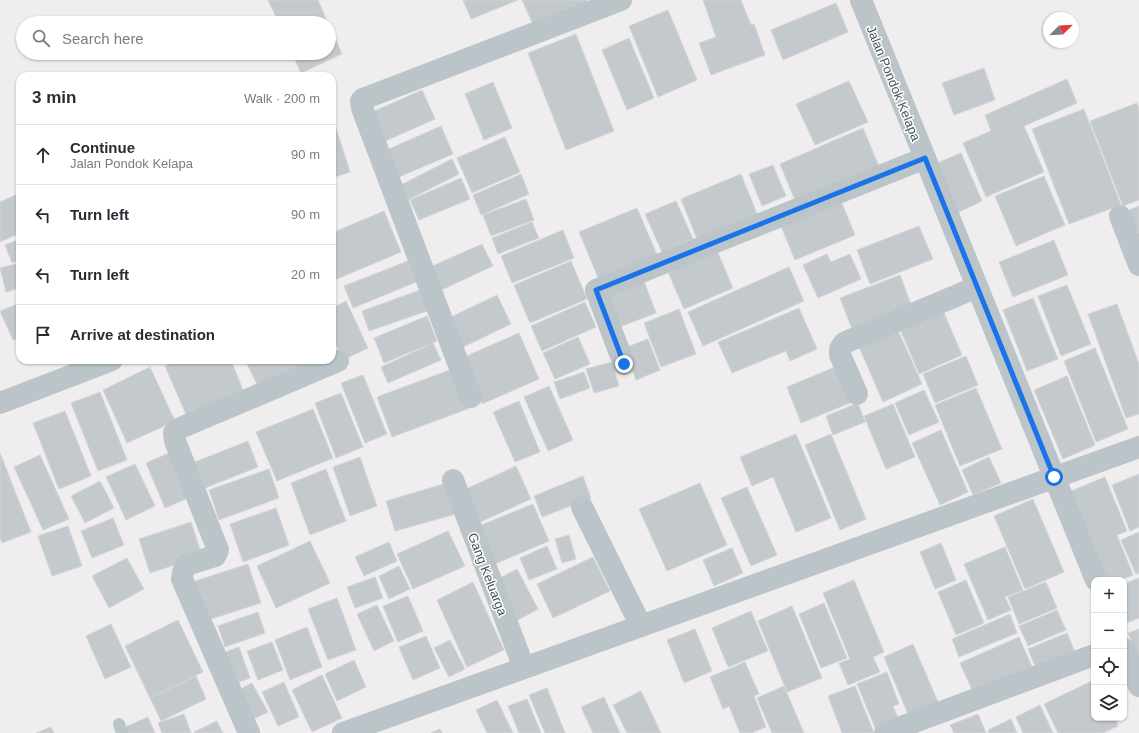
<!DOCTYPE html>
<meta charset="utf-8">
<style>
:root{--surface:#fff;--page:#f7f7f7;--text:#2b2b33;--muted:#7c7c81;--line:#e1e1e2}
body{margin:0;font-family:Arial,sans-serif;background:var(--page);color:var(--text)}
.controls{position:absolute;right:12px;bottom:12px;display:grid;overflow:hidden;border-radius:8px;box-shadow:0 1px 3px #0004}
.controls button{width:36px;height:36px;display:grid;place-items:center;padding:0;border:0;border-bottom:1px solid var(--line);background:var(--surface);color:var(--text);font:20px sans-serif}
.compass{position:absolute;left:1043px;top:12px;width:36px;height:36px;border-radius:50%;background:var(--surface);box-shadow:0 1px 3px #0004;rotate:66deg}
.stop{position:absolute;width:12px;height:12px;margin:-9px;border:3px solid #1a73e8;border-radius:50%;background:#fff}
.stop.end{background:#1a73e8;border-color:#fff;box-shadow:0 1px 4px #0008}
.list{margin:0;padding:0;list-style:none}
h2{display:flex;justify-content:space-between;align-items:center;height:52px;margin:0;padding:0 16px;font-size:17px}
h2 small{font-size:13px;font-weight:400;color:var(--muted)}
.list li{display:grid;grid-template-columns:26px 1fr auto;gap:12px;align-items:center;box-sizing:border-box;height:60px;padding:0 16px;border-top:1px solid var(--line)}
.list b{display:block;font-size:15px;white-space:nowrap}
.list p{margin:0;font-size:13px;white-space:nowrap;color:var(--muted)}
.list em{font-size:13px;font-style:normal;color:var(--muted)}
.icon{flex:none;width:22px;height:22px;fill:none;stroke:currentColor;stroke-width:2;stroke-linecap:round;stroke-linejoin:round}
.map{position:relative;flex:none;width:1139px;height:733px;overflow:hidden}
.search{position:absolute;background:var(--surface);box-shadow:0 1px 3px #0004;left:16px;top:16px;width:320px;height:44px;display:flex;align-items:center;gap:10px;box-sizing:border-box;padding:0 14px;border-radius:22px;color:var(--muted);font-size:15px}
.panel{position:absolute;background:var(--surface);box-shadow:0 1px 3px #0004;left:16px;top:72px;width:320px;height:292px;border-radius:12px}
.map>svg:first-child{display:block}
.building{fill:#c4c9cd;stroke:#d2d5d8}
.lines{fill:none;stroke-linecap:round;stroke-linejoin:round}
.service{stroke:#bac4c9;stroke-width:12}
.minor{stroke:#bac4c9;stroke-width:22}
.route{stroke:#1a73e8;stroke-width:5}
.labels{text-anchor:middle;stroke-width:3;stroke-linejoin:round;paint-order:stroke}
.street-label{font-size:13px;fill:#475459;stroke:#fff}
</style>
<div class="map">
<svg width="1139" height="733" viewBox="0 0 1139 733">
<rect width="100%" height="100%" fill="#f0edee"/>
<!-- building -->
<g class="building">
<path d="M268,0H318L328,23H279Z"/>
<path d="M463,0H518L471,19Z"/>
<path d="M522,0H587L589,5L535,29Z"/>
<path d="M703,0H741L751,25L754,24L765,55L711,75L699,43L716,37Z"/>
<path d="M836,3L848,32L783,60L771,30Z"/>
<path d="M668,10L697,80L658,97L629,26Z"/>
<path d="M329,24L342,54L301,73L292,53H329Z"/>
<path d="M576,34L614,131L566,150L528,53Z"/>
<path d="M629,38L654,98L627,110L602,50Z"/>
<path d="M984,68L995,100L954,115L942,83Z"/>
<path d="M1067,79L1077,103L1024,126L1044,172L986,197L963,143L991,131L985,115Z"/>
<path d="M849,81L868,122L815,145L796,104Z"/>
<path d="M493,82L512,128L484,140L465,94Z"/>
<path d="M422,90L435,119L383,142L370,113Z"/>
<path d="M1137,103L1139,109V200L1123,206L1090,121Z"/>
<path d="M1084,109L1121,205L1069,224L1032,129Z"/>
<path d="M441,126L453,154L394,179L382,152Z"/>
<path d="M336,128L350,172L332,178V129Z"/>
<path d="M863,128L880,169L797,205L780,164Z"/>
<path d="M505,137L520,172L472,193L457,158Z"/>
<path d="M961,153L982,201L955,214L933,165Z"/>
<path d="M452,159L459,174L402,203L395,188Z"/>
<path d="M773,165L786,196L762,206L749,174Z"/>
<path d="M521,174L529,194L481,215L473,195Z"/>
<path d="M741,174L757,214L697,239L681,199Z"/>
<path d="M1044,176L1065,225L1016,246L995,196Z"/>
<path d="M461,178L470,199L419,220L410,200Z"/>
<path d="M20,193V233L0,242V202Z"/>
<path d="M526,199L534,220L491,236L483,215Z"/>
<path d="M676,201L693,239L662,252L645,214Z"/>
<path d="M841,201L855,235L795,260L781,226Z"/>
<path d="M1139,206V253L1124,212Z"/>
<path d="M637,208L657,255L599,280L579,232Z"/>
<path d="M384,211L401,252L332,281V233Z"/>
<path d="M532,222L539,238L498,254L492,238Z"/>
<path d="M919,226L933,259L870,284L857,250Z"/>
<path d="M563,230L574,258L512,283L501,256Z"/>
<path d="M20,239V259L12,263L5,245Z"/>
<path d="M1054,240L1068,275L1013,297L999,262Z"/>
<path d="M482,244L493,266L439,291L428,268Z"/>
<path d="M714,244L733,288L684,309L665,265Z"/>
<path d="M827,254L831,262L850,254L861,279L818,298L803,265Z"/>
<path d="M408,261L416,282L353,308L344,286Z"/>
<path d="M571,261L587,299L530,323L514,285Z"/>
<path d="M20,263V288L6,292L0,268Z"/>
<path d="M789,267L804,301L703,346L688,312Z"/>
<path d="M900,275L912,307L852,329L840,298Z"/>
<path d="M642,276L656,313L614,329L600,293Z"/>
<path d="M1067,285L1091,344L1061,356L1038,296Z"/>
<path d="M423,289L430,310L369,331L362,311Z"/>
<path d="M497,295L511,324L461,348L447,319Z"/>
<path d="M1033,298L1058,359L1027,371L1003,310Z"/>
<path d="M346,301L368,348L343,360L332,337V308Z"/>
<path d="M585,302L596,327L542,351L531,326Z"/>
<path d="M20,303V338L13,340L0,311Z"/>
<path d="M1117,304L1139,364V414L1126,418L1088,314Z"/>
<path d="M941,306L962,355L919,374L898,324Z"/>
<path d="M799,308L817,349L790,361L786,351L732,373L718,342Z"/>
<path d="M679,309L696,354L661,367L644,323Z"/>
<path d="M427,316L437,341L384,363L374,338Z"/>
<path d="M896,326L922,384L883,402L857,342Z"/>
<path d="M519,333L539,379L482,404L462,358Z"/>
<path d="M578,337L590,364L555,379L543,353Z"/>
<path d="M648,339L660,370L636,380L624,348Z"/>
<path d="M433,343L441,360L388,383L381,367Z"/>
<path d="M1095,348L1128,429L1096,442L1064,361Z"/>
<path d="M966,356L978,385L935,403L923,374Z"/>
<path d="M181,360H231L245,395L188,419L165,366Z"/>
<path d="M245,360H324L261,392Z"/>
<path d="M612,362L619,386L594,393L586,369Z"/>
<path d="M150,367L175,421L127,443L103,390Z"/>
<path d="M835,367L850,403L801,423L787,387Z"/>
<path d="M455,368L470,408L392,437L377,397Z"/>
<path d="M584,372L590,388L560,399L554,382Z"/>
<path d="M363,375L387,434L365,443L341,383Z"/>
<path d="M1067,376L1095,445L1063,459L1034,390Z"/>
<path d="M549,386L573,440L548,451L524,397Z"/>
<path d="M976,388L1002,449L960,466L935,405Z"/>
<path d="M924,390L939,422L909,435L895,403Z"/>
<path d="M100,392L127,460L98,471L71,403Z"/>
<path d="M341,393L363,447L336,458L315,403Z"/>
<path d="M519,401L540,452L515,462L493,412Z"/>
<path d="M858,403L865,422L833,435L826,416Z"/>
<path d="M893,404L915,457L886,469L864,416Z"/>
<path d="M313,409L333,458L277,481L256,432Z"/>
<path d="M65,411L91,476L59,489L33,423Z"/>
<path d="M941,430L968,492L940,505L912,443Z"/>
<path d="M796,434L831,518L796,532L773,477L752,486L740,457Z"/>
<path d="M831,434L866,519L840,530L805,445Z"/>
<path d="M248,441L258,467L205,488L195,462Z"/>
<path d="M0,453L31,532L2,543L0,538Z"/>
<path d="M169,453L188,498L165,508L146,463Z"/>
<path d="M40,455L69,519L43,530L14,467Z"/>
<path d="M360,457L377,506L350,516L333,467Z"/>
<path d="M989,457L1001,483L973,495L962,470Z"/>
<path d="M135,464L155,506L126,520L106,477Z"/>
<path d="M516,466L531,499L478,523L464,490Z"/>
<path d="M269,469L279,498L219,520L209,490Z"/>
<path d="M326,469L346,521L310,535L291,483Z"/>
<path d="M1139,474V527L1130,531L1112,485Z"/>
<path d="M583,476L591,498L542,517L534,496Z"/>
<path d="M1105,477L1127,531L1117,535L1133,575L1121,580H1105L1069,492Z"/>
<path d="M100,481L114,508L85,523L71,496Z"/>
<path d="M447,483L456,514L395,531L386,501Z"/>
<path d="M700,483L727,545L667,571L639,509Z"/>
<path d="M747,487L777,555L751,566L721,498Z"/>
<path d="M1033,499L1064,572L1025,589L994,516Z"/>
<path d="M533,504L549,541L495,564L479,526Z"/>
<path d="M276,508L289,545L243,562L230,524Z"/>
<path d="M113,518L124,545L92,558L81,531Z"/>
<path d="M191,522L202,556L150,573L139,539Z"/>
<path d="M68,526L82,566L52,576L38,536Z"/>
<path d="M448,531L465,566L413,589L397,554Z"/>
<path d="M1139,532V573L1136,574L1121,540Z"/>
<path d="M569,535L576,559L562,563L555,539Z"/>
<path d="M310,541L330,583L276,608L257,566Z"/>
<path d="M389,542L397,561L364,576L355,557Z"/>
<path d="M941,543L956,580L935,589L920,552Z"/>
<path d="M547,546L557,569L529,580L520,558Z"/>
<path d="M1005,547L1023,590L1005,597L1011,610L988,620L964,564Z"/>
<path d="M732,548L743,573L714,586L703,560Z"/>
<path d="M593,557L610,591L553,618L537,584Z"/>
<path d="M127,558L144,589L109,608L92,576Z"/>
<path d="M248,564L261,603L202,622L189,583Z"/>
<path d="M399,566L410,589L389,599L379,576Z"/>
<path d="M517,569L538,609L518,620L496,580Z"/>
<path d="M375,577L383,598L355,608L347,587Z"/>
<path d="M1139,578V618L1124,624V584Z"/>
<path d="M854,580L884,652L873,657L880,672L848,685L839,663L850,659L823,593Z"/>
<path d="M966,580L984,623L956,635L938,592Z"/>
<path d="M473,582L504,650L467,667L437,600Z"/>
<path d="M1046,582L1057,608L1019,624L1008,597Z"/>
<path d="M408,596L423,631L398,642L383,606Z"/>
<path d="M337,598L356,650L328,660L308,609Z"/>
<path d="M824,603L847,658L821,668L799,614Z"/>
<path d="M377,605L394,641L374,651L357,614Z"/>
<path d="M792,606L822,678L787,692L758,621Z"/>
<path d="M1057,610L1066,630L1028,646L1019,626Z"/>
<path d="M751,611L768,651L728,667L712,628Z"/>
<path d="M258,612L265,633L225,647L218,626Z"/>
<path d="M1010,614L1017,633L959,657L952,639Z"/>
<path d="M178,620L203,672L150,698L125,646Z"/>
<path d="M111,624L131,667L105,679L86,636Z"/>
<path d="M307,627L322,667L290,680L275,640Z"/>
<path d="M695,629L712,671L684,683L667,640Z"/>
<path d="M1139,629V659L1128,633Z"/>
<path d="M1067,633L1077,657L1038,673L1028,649Z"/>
<path d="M426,636L440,668L413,680L399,647Z"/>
<path d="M1019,637L1032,667L973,692L960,663Z"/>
<path d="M450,640L465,669L449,677L434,648Z"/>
<path d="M272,642L283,670L258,680L247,651Z"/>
<path d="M913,644L941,709L911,721L884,657Z"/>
<path d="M239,647L250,678L231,685L220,654Z"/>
<path d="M354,660L366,687L337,701L325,674Z"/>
<path d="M745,662L759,694L754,696L766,727L751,733H740L729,706L723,709L710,677Z"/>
<path d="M887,672L899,704L893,706L900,722L877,732L857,684Z"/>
<path d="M322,675L342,718L312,732L292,690Z"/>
<path d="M196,676L206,699L161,721L150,698Z"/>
<path d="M1094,680V718H1115L1118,726L1103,733H1058L1044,704Z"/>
<path d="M284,682L299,717L278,726L262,692Z"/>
<path d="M252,683L268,712L250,721L235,692Z"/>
<path d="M784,686L804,733H772L757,698Z"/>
<path d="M855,686L874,733H842L828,696Z"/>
<path d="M547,688L565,733H545L529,695Z"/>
<path d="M641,691L661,733H627L613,705Z"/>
<path d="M604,697L620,733H593L581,707Z"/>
<path d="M527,699L541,733H519L508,706Z"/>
<path d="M497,700L513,733H487L476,710Z"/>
<path d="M1040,705L1053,733H1023L1016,717Z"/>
<path d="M184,714L191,733H162L158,723Z"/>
<path d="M978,714L986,733H954L950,725Z"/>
<path d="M148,717L155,733H125L123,728Z"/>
<path d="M1011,719L1017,733H989L988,730Z"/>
<path d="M217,721L223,733H194V732Z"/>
<path d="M51,727L54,733H36Z"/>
<path d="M440,729L442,733H431Z"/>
</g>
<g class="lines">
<!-- service -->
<path class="service" d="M119,724L122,733"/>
<!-- minor -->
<g class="minor">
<path d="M861,0L1096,580"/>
<path d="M1120,216L1139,265"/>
<path d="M624,364L596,290L925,158"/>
<path d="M857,394L840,355V349L844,343L977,287"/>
<path d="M471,397L362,108L361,101L363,99L621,0"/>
<path d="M0,403L112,360"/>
<path d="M453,480L524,668"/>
<path d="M582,507L641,626"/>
<path d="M1124,649L1139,686"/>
<path d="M249,733L182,579L183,572L186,565L215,556L218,550L175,441L174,433L178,429L338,361"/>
<path d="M343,733L1139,447"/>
<path d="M885,733L1094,655"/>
</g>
</g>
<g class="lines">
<!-- route -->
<path class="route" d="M624,364L596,290L925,158L1054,477"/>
</g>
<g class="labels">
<!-- street labels -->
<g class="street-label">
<text transform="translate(894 83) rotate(68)" y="5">Jalan Pondok Kelapa</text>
<text transform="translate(488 574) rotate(69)" y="5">Gang Keluarga</text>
</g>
</g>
</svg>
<div class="controls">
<button>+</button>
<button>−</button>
<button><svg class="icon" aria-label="locate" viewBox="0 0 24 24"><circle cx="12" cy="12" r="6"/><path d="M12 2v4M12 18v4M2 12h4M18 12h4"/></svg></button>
<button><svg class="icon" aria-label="layers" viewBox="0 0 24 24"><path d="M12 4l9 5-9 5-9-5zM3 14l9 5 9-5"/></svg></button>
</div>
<svg class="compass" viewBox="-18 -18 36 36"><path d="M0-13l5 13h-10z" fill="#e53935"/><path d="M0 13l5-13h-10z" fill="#7c7c81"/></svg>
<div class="stop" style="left:1054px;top:477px"></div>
<div class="stop end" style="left:624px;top:364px"></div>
<div class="search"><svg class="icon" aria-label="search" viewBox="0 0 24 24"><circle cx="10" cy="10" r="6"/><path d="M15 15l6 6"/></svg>Search here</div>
<section class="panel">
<h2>3 min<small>Walk · 200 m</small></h2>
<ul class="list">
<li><svg class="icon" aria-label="ahead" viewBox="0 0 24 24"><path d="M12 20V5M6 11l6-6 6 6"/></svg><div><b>Continue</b><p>Jalan Pondok Kelapa</p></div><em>90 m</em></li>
<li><svg class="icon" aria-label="left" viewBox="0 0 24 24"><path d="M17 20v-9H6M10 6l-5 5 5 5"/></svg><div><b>Turn left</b></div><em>90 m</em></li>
<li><svg class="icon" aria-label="left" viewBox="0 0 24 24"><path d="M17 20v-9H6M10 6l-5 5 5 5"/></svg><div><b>Turn left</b></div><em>20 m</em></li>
<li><svg class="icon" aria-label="arrive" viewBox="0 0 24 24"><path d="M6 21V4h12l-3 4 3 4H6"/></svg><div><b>Arrive at destination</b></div></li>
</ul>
</section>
</div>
